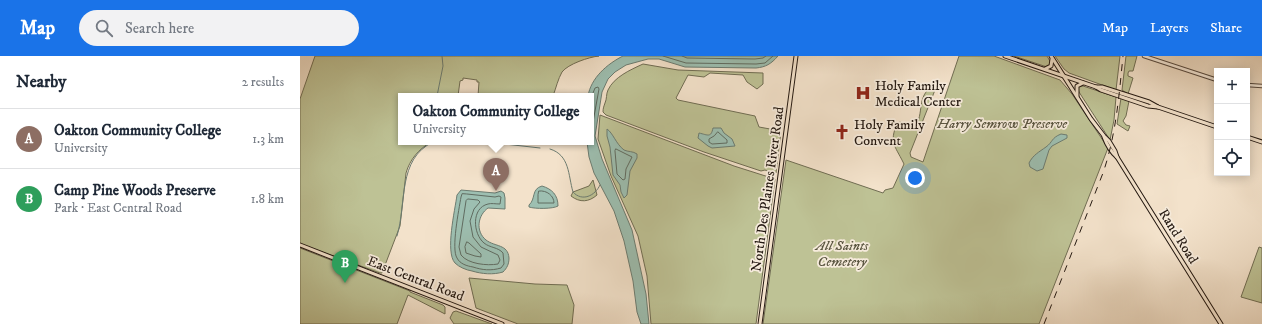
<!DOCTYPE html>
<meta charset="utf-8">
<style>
:root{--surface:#fff;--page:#f2f2f3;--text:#1f2937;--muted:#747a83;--line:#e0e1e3;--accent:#1a73e8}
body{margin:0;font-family:"IM FELL DW Pica",serif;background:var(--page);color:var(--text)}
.controls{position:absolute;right:12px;top:12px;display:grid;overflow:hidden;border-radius:0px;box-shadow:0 2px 10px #0003}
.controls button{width:36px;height:36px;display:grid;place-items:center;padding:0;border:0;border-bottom:1px solid var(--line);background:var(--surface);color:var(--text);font:20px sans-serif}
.you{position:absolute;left:615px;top:122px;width:14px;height:14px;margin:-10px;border:3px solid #fff;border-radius:50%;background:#1a73e8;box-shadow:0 0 0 6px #1a73e833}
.badge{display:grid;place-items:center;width:26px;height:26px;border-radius:50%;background:var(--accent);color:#fff;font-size:13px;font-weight:700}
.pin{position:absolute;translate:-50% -33px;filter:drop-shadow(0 1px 2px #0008)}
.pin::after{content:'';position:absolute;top:21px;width:14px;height:12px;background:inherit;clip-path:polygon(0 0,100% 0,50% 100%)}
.popup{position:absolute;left:98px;top:37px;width:196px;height:52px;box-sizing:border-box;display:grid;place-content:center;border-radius:0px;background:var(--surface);filter:drop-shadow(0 1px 3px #0005);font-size:13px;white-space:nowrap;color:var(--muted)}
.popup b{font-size:15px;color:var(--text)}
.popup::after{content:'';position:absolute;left:50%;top:100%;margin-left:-8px;border:8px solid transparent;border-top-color:var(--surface)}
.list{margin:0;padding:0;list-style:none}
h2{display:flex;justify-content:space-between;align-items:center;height:52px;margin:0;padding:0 16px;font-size:17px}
h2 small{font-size:13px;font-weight:400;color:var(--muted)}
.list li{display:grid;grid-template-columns:26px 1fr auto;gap:12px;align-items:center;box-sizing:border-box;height:60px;padding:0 16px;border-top:1px solid var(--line)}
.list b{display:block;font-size:15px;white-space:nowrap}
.list p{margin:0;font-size:13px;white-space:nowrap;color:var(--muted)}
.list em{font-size:13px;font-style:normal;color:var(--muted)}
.icon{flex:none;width:22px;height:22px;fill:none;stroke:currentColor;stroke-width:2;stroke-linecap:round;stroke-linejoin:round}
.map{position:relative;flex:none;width:962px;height:268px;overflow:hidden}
header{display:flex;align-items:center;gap:24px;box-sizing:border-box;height:56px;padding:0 20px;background:var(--accent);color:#fff}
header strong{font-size:19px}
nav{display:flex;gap:22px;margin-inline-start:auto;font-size:14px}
.search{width:280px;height:36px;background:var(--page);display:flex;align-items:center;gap:10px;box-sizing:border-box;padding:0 14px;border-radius:22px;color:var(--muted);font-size:15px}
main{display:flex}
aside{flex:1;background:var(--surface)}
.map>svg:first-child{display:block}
.green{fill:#bec295;stroke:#706d53}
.water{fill:#9dbfb1;stroke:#6c7c71}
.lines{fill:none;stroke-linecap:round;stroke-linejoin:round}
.shore{stroke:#606c61;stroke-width:1}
.stream{stroke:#6c7c71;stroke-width:1}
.minor-casing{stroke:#574a40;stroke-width:4.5}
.major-casing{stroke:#231811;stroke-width:5}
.minor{stroke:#f7ecdd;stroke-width:2.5}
.major{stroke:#f3e2cb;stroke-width:3}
.rail{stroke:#231811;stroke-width:1;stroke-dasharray:7 7;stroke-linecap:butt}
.labels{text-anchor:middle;stroke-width:3.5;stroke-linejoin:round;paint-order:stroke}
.poi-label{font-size:14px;fill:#231811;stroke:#f7ecdd;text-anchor:start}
.park-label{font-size:14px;font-style:italic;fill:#59543f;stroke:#f7ecdd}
.street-label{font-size:14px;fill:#231811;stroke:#f7ecdd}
</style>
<header>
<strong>Map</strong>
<div class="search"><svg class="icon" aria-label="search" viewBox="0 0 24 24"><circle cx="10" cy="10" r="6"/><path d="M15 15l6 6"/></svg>Search here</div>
<nav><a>Map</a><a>Layers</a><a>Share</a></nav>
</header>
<main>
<aside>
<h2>Nearby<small>2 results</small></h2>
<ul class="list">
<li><span class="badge" style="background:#8d6e63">A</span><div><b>Oakton Community College</b><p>University</p></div><em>1.3 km</em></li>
<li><span class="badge" style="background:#2e9e5b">B</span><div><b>Camp Pine Woods Preserve</b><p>Park · East Central Road</p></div><em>1.8 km</em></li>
</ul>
</aside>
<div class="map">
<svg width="962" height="268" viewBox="0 0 962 268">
<rect width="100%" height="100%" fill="#f3e2cb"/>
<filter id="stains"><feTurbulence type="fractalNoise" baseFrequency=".005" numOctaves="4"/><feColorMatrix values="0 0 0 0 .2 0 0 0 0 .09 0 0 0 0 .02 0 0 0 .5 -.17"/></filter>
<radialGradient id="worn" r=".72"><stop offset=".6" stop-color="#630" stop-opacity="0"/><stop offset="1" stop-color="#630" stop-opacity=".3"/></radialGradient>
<!-- green -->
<g class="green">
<path d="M15,0H299C289,1 268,8 262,16C258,23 256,32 253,40H178L179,26H177V24L163,22V24L160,25L158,40H101V86H131C119,93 110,103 106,117L100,170L82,217H80L0,188V43Z"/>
<path d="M659,0H694L760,24L772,38L808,92L739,268H463L486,104L583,137L585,134L593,132L604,108L603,106C595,90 589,86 597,68L600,66L611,73H613C625,61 616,43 630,32L635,34L610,97L611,101L623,106Z"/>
<path d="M714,0H747L751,7L750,10L747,11Z"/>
<path d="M755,0H820L816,34L769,17L764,13Z"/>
<path d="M826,0H837L833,15H829L828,17V20L833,22L828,38L822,34Z"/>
<path d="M343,8L378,14L463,17V28L457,33L447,26L443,19L410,17L404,21L388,19L376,42L378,44L455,60L459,71L481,75L476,117L474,118L465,114L461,115L404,96L306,59L303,56C303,52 304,50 305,47C307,43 306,38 308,34C314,21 330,14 343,8Z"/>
<path d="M779,30H783L816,41L814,64L810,84L779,36L778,33Z"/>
<path d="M821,42L829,45L826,60L823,65L826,69L830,70L828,75L817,68Z"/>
<path d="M300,59L434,110L475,123L456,268H351L347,220L338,180L311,120L298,83Z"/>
<path d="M293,124L297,139C289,146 280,147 271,140L273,136L289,130Z"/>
<path d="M959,191L962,192V247L941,241Z"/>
<path d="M0,192L110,235V236L143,249L145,251V258L108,239L97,268H0Z"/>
<path d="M169,222L235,228L267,229L274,249L272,268H218L176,252Z"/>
<path d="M156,255L192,268H154L150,262L153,256Z"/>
</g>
<!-- water -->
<g class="water">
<path d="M323,0H478C471,8 466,11 456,12L385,11L359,3H348L326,9L315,16L308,23L302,36L295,80L302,103L332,174L346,238L349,268H341L337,256L333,225L324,185L314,155L294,117L289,101L287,86H291V40H288C291,22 307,8 323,0Z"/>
<path d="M413,72H421L424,77L432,83L435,90L412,92L408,90L398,82L399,77C408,79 411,82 413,72Z"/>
<path d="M307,73C313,77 316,88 324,94C328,96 333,95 337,98V102L330,115L327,139L324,142L321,136L320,129L313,119L310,91L307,80Z"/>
<path d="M761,78L767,79V82L752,90L749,94L743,113L737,115L730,111L729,107C733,99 739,96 746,91C753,86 751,82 761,78Z"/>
<path d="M242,130C252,133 258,139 258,150C253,153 235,153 229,151V149C236,143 231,133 242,130Z"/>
<path d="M161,134L195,137L201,135L204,137L205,142V153L188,152C178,159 175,175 186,184C195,191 208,188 209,202C209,208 207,212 203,216C193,219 182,218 172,215C166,214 159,211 155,207C145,196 155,154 157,139Z"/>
</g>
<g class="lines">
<!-- shore -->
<g class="shore">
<path d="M363,0L386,7L456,8L465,7L473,0"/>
<path d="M382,0L387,2L455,3L463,2L466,0"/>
<path d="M291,42L295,32L298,31L299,33L291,77"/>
<path d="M418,76L427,84V87L412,88L409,86V83L414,80Z"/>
<path d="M316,93L332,101L326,113L325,123L323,124L317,118L315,95Z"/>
<path d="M239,135C247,134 254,140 254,147H238V139Z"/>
<path d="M167,138L195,141L199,140L201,141L200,148C196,148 191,147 188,148C171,152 173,178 184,187C190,192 198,191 203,197L204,208L201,212C191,215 182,214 173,211C167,210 160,208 157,202C151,193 159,153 161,141L162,138Z"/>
<path d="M168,143L178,144L180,146L174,153L170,165L173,181L181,191L198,199L200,204L198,208C187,210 168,208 161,199L159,191L166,145Z"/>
<path d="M167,186L169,187L181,198V201L175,200L166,197L165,191Z"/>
</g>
<!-- stream -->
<g class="stream">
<path d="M137,40L143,10L142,0"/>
<path d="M187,86L240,92"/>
<path d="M250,93C270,99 268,119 273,136C282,146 295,140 300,129"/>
<path d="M97,180C107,147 97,103 133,86"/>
</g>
<defs>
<g id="minor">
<path d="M844,0L917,24"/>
<path d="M947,29L962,30"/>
</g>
<g id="major">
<path d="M705,0L796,31L801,34L848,50L858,51"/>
<path d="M751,0L791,63L804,80L809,85L815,95L817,101L921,268"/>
<path d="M745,13L751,10L752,3"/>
<path d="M796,31H802L849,46L858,51L917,71"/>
<path d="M777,40V30L783,27"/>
<path d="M804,81C807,89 810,95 817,101"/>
<path d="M947,81L962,86"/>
<path d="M0,189L202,268"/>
<path d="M460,268L496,0"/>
</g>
</defs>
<!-- minor casing -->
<use href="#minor" class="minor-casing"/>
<!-- major casing -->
<use href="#major" class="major-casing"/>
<!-- minor -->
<use href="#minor" class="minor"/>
<!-- major -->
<use href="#major" class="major"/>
<!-- rail -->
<path class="rail" d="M744,268L803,117C816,79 819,40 823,0"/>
</g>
<!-- icons -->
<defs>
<symbol id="hospital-bare" viewBox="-9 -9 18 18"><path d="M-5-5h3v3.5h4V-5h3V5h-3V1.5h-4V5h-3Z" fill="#8f2418" stroke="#f7ecdd" stroke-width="2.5" paint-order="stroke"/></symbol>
<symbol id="church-bare" viewBox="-9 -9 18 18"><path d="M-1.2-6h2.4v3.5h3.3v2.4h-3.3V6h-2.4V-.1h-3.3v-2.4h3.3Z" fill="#8f2418" stroke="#f7ecdd" stroke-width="2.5" paint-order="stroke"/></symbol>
</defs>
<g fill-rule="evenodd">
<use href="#hospital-bare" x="552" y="26" width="22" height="22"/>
<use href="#church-bare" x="531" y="65" width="22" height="22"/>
</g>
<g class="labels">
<!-- poi labels -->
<g class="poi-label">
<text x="575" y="34">Holy Family<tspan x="575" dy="16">Medical Center</tspan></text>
<text x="554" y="73">Holy Family<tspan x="554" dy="16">Convent</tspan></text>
</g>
<!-- park labels -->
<g class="park-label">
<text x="702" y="72">Harry Semrow Preserve</text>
<text x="542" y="194">All Saints<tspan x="542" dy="16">Cemetery</tspan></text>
</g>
<!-- street labels -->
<g class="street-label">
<text transform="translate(467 133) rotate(-82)" y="5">North Des Plaines River Road</text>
<text transform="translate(879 180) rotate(58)" y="5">Rand Road</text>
<text transform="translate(116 222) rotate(21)" y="5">East Central Road</text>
</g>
</g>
<rect width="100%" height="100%" filter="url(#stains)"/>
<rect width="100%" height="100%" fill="url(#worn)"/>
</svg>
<div class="controls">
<button>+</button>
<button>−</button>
<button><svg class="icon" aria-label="locate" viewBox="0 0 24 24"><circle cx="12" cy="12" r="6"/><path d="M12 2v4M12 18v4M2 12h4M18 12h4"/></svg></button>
</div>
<div class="you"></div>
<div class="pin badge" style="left:196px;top:135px;background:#8d6e63">A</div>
<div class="popup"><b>Oakton Community College</b>University</div>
<div class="pin badge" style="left:45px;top:227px;background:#2e9e5b">B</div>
</div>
</main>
